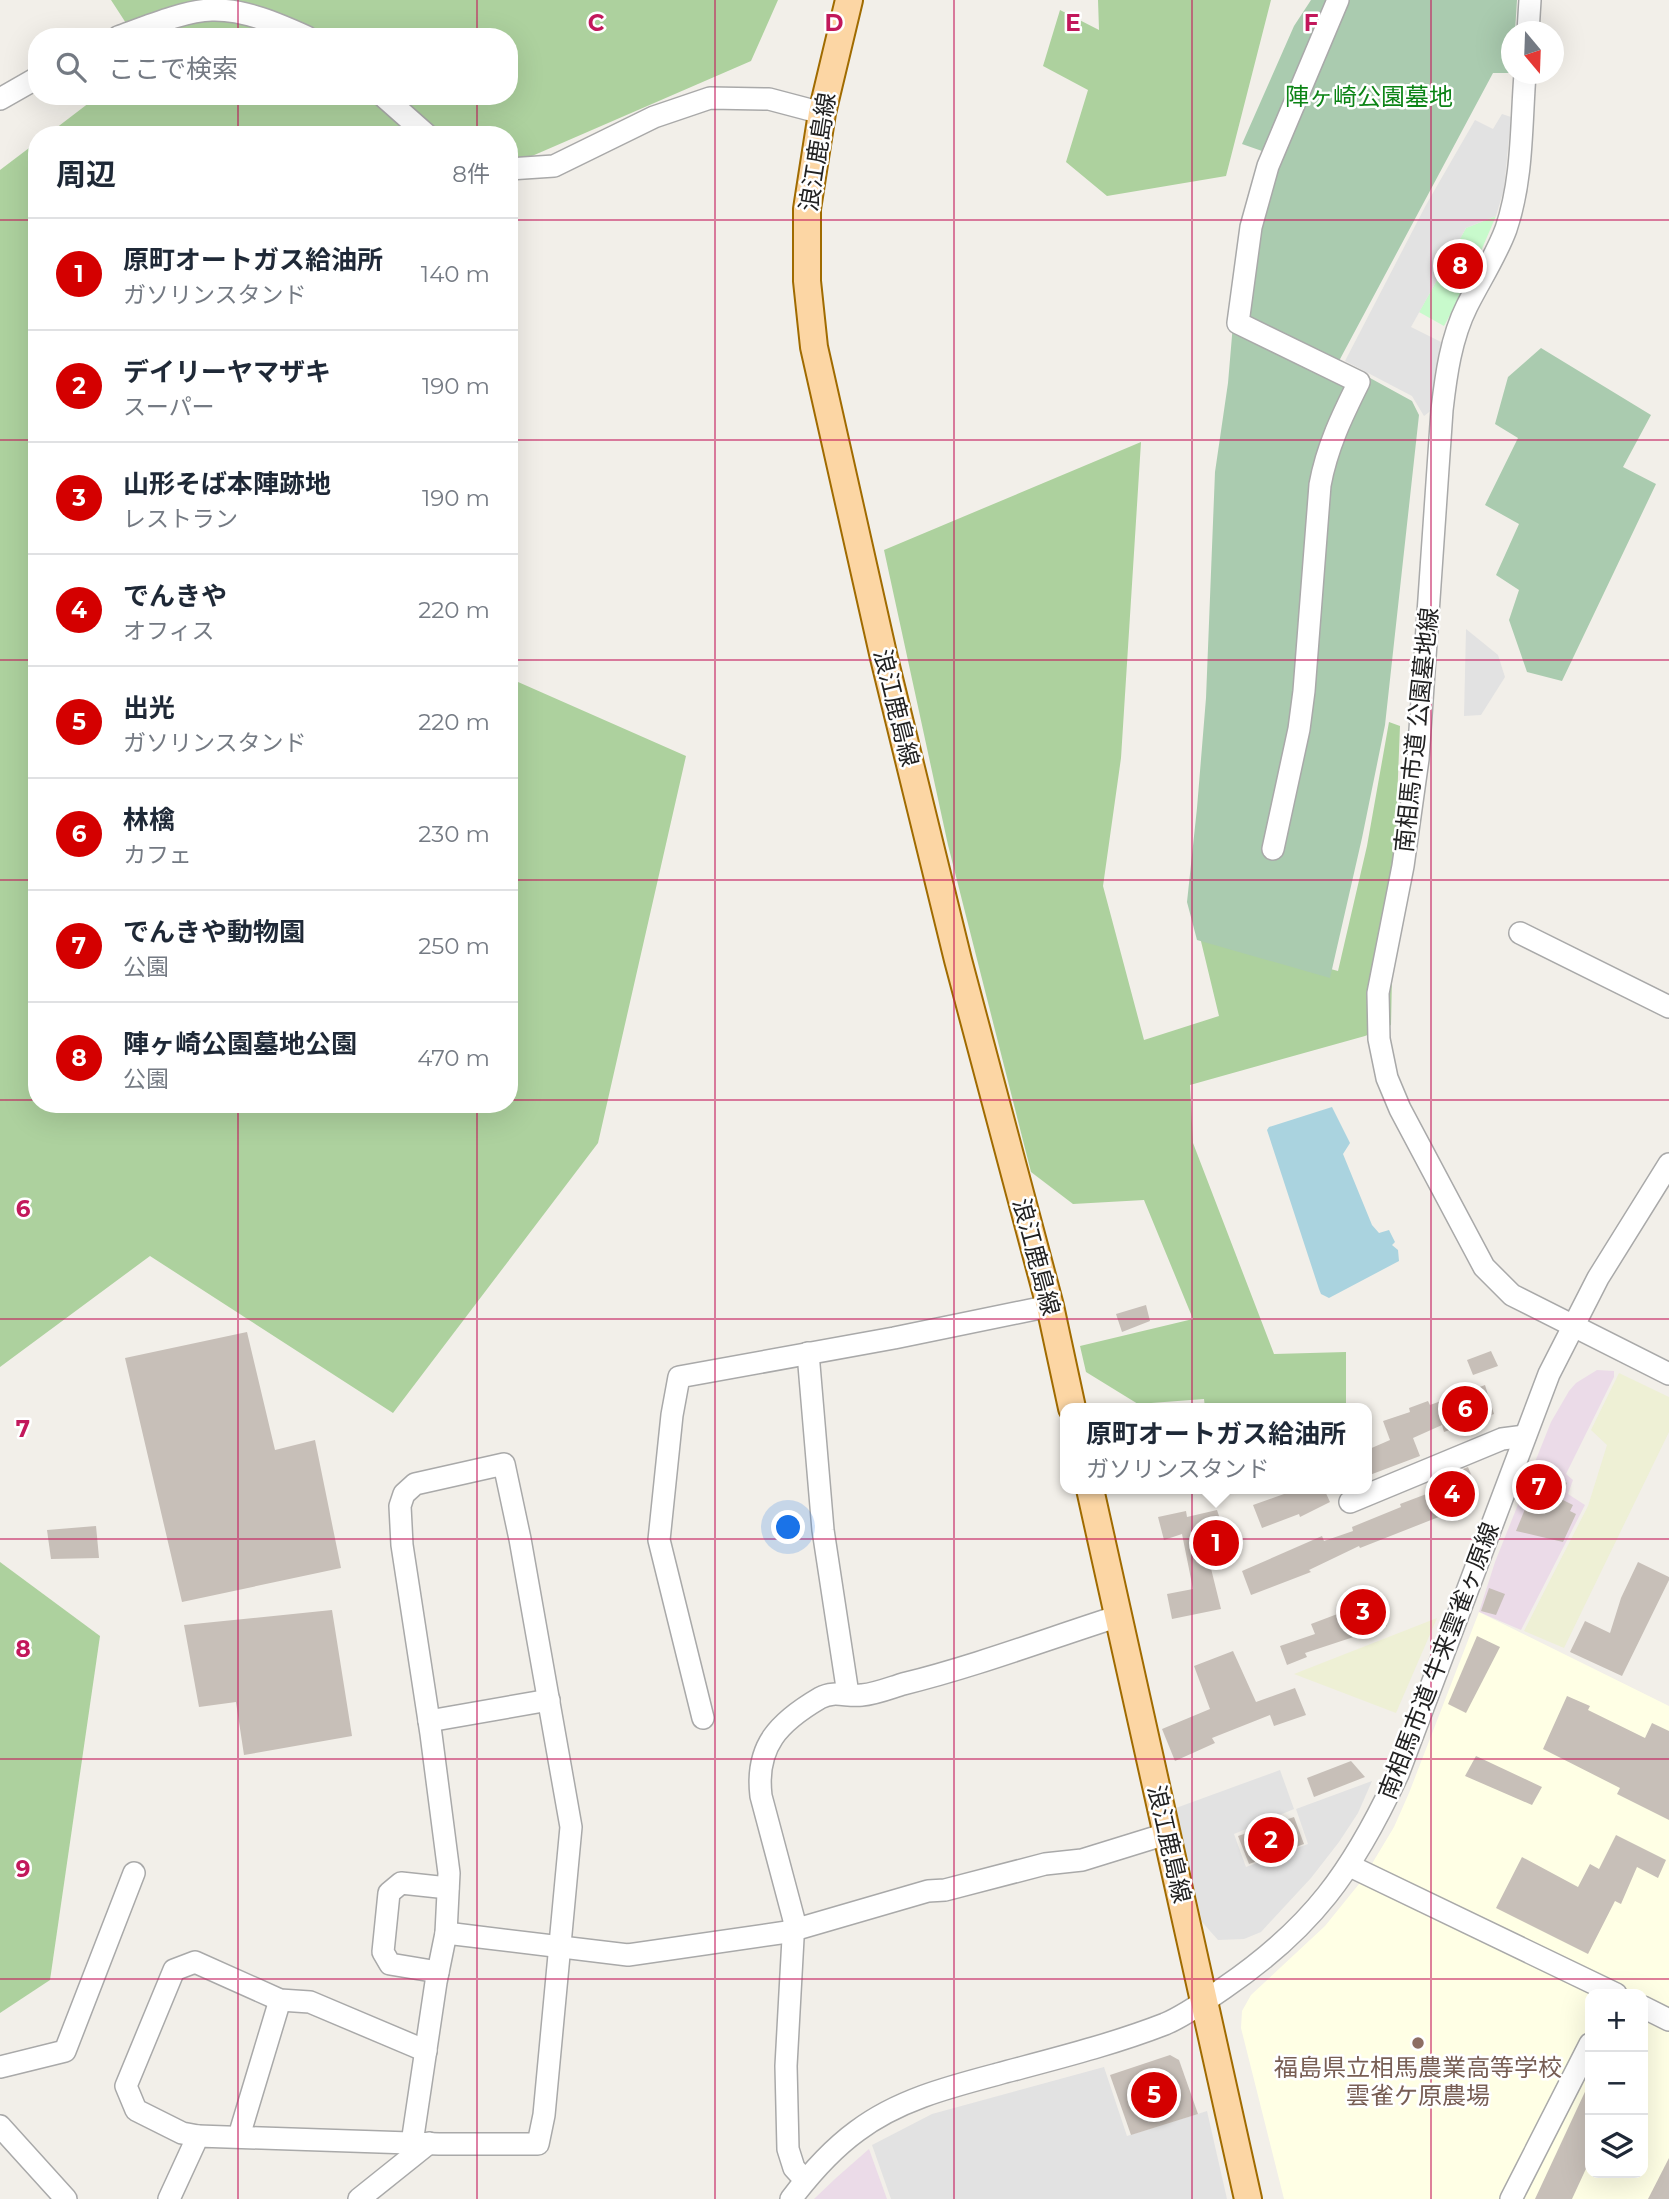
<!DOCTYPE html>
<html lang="ja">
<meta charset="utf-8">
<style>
:root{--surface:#fff;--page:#f6f6f7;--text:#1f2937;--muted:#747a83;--line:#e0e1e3;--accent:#d40000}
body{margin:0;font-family:Montserrat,"Noto Sans JP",sans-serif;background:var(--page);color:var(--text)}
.controls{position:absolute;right:21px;bottom:21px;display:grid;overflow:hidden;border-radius:14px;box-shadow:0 7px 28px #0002}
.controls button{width:63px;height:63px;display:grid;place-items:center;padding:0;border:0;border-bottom:2px solid var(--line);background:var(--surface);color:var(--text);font:35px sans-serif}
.compass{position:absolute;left:1501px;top:21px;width:63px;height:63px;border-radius:50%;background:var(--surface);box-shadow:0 7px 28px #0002;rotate:161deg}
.you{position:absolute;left:789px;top:1528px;width:24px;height:24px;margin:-18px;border:5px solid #fff;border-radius:50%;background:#1a73e8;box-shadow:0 0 0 10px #1a73e833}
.badge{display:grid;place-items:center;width:46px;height:46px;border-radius:50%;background:var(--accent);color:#fff;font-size:23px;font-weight:700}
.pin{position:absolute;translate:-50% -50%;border:4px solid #fff;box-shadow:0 2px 7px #0006}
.popup{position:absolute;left:1060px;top:1403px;width:312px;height:91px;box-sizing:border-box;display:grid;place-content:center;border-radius:14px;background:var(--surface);filter:drop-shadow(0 2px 5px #0005);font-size:23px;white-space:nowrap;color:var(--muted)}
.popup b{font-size:26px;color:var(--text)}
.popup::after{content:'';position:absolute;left:50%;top:100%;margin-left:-14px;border:14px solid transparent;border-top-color:var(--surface)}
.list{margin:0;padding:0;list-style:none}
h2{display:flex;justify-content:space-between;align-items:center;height:91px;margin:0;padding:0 28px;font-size:30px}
h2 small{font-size:23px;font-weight:400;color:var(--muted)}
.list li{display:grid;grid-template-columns:46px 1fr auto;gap:21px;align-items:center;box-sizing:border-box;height:112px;padding:0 28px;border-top:2px solid var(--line)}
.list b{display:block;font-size:26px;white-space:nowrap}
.list p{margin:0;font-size:23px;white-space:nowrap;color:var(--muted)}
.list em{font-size:23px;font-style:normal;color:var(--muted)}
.icon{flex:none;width:38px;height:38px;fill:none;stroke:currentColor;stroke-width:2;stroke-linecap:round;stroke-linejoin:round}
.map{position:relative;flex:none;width:1669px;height:2199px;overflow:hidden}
.search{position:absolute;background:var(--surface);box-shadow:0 7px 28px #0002;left:28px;top:28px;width:490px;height:77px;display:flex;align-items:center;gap:18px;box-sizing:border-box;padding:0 24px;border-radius:28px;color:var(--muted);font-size:26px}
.panel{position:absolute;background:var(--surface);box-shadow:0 7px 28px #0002;left:28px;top:126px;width:490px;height:987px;border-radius:28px}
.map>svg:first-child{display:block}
.industrial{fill:#ebdbe8}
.education{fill:#ffffe5}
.farmland{fill:#eef0d5}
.forest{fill:#add19e}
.cemetery{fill:#aacbaf}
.park{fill:#c8facc}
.parking{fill:#e2e2e2}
.water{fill:#aad3df}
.building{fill:#c7bfb8}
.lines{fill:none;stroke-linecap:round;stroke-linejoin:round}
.minor-casing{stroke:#a9a9a9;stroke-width:24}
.major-casing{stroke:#a06b00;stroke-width:30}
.minor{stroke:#fff;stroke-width:21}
.major{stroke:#fcd6a4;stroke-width:26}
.grid{fill:none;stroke:#c2185b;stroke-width:2;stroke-opacity:0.55}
.education-dot{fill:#8d6e63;stroke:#fff;stroke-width:2.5}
.labels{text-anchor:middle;stroke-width:5;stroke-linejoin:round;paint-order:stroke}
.park-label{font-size:24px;fill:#0c8416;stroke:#fff}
.street-label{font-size:24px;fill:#222;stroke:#fff}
.education-label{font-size:24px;fill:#785e54;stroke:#fff}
.grid-label{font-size:23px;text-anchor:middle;font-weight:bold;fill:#c2185b;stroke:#fff;stroke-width:5;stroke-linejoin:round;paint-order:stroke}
</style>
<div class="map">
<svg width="1669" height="2199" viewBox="0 0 1669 2199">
<rect width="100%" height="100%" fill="#f2efe9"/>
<!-- industrial -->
<g class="industrial">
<path d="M1597,1370L1614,1371V1377L1566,1474L1573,1480L1568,1494L1585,1505L1521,1630L1479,1612L1495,1562L1551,1422L1569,1391L1576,1383Z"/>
<path d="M869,2149L887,2199H814L836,2178Z"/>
</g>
<!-- education -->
<g class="education">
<path d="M1479,1612L1669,1706V2012L1643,1999V1994H1634L1609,1980L1370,1867L1394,1827L1409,1793Z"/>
<path d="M1363,1879L1601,1994H1590V2173H1643V2016L1669,2029V2199H1284L1241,2028L1242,2011L1251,1995L1325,1926Z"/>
</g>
<!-- farmland -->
<g class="farmland">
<path d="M1619,1373L1669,1397V1432L1564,1648L1524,1631L1588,1506L1607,1445L1591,1430Z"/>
<path d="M1437,1618L1396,1713L1294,1674Z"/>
</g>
<!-- forest -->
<g class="forest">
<path d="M111,0H778L751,61L509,166V135H47L98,96H509V37H135Z"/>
<path d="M1098,0H1271L1226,176L1107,196L1066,162L1088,90L1043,66L1060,10L1099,30Z"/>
<path d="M37,142V1104H509V678L686,756L598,1143L393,1413L150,1256L0,1367V170Z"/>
<path d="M1141,442L1121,758L1103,886L1144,1040L1219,1016L1199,933L1338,971L1367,846L1389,722L1400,726L1394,878L1391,1025L1365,1036L1190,1085L1193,1143L1274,1354L1346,1352V1408H1205L1204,1399L1138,1404L1086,1372L1080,1346L1193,1319L1144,1200L1073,1204L1031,1172L948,845L884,550Z"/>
<path d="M0,1562L100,1636L50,1980L0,2013Z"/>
</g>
<!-- cemetery -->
<g class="cemetery">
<path d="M1311,0H1517L1515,31L1512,32L1511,73H1493L1339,361L1412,401L1419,415L1385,725L1362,838L1330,978L1197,940L1187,902L1197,808L1206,698L1215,472L1228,383L1237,277L1243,231L1252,181L1262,151L1242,144L1294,26Z"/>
<path d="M1541,348L1651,415L1623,467L1656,484L1562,681L1527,672L1509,620L1519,590L1496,575L1519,524L1485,505L1518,438L1495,424L1508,377Z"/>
</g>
<!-- park -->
<path class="park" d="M1496,216L1466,286L1444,326L1419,312L1466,228Z"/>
<!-- parking -->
<g class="parking">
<path d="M1502,114L1511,117L1504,189L1496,216L1466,228L1411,327L1443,343L1435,374L1433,409L1424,416L1412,396L1345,361L1426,205L1475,120L1493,129Z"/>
<path d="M1466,629L1498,655L1505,677L1481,715L1464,716Z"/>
<path d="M1280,1770L1294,1809L1234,1834L1246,1867L1308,1844L1296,1809L1372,1781L1358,1813L1339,1842L1311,1878L1261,1932L1244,1939L1218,1940L1202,1922L1176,1808Z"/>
<path d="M1104,2067L1127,2136L1207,2111L1227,2199H891L872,2145L932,2114Z"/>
</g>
<!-- water -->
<path class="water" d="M1332,1107L1350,1143L1343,1154L1372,1225L1379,1233L1389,1230L1395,1242L1392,1245L1398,1250L1399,1261L1329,1298L1321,1294L1319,1289L1267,1130L1269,1127Z"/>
<!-- building -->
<g class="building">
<path d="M1146,1305L1150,1321L1122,1332L1116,1314Z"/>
<path d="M247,1332L275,1450L315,1440L341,1568L182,1602L125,1358Z"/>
<path d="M1491,1351L1498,1366L1473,1375L1467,1360Z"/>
<path d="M1485,1385L1494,1414L1444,1432L1442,1425L1413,1438L1420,1456L1367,1476V1450L1390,1440L1383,1421L1410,1412L1409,1408L1428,1401L1430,1405Z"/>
<path d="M1468,1467L1473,1479L1459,1509L1360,1548L1359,1546L1309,1570L1311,1572L1251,1595L1242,1571L1322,1536L1324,1541L1353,1531L1352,1527L1401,1507L1400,1504L1437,1490L1433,1482Z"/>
<path d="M1546,1470L1567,1483L1559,1498L1573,1505L1570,1511L1576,1514L1563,1542L1516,1531L1530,1497Z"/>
<path d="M1298,1489H1324L1330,1502L1300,1517L1299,1514L1262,1528L1253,1505Z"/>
<path d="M1217,1510L1221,1522L1201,1528L1221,1609L1172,1619L1167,1594L1193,1589L1182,1534L1164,1540L1158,1517L1186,1511L1187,1517Z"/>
<path d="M96,1526L99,1558L51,1559L47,1530Z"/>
<path d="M1638,1562L1669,1577V1580L1622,1676L1570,1652L1585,1621L1610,1633L1621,1598Z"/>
<path d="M1489,1588L1505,1594L1496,1615L1481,1611Z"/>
<path d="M1377,1599L1387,1626L1305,1653L1307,1657L1287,1665L1280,1646L1315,1634L1311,1624Z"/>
<path d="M332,1610L352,1736L244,1755L236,1702L199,1707L184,1625Z"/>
<path d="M1477,1636L1500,1647L1466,1713L1448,1704Z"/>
<path d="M1233,1651L1256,1702L1295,1688L1306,1715L1274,1726L1270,1715L1212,1738L1215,1743L1175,1761L1162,1729L1210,1709L1194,1666Z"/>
<path d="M1567,1696L1590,1706L1588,1710L1645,1738L1652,1723L1669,1731V1820L1617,1794L1620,1788L1543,1749Z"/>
<path d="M1476,1756L1542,1787L1532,1805L1465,1776Z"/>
<path d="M1351,1761L1365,1777L1314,1797L1307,1778Z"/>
<path d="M1294,1817L1304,1844L1249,1864L1238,1836Z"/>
<path d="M1616,1835L1666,1860L1658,1878L1637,1867L1621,1904L1615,1901L1588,1954L1496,1908L1522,1857L1578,1887L1590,1864L1599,1869Z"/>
<path d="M1170,2055L1179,2060L1198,2114L1131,2135L1110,2075Z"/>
<path d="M1590,2081V2160L1572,2199H1535Z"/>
<path d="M1669,2158V2199H1648Z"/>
</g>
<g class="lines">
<defs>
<g id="minor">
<path d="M1528,32L1530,0"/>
<path d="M118,37C143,28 186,10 212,10C244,9 278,24 307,37"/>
<path d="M1525,74C1521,125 1523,179 1506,229C1496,256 1480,280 1467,306C1451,338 1446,375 1442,410L1418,759L1403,866L1378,993L1379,1039L1387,1078L1400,1109L1484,1267L1512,1295L1669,1374"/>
<path d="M383,96L427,135"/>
<path d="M0,99L37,78"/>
<path d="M509,169L554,166L654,117L710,98L769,99L822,113"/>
<path d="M1273,849L1299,729L1304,691L1320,485C1327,447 1342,416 1359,382L1238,323L1251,227L1268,166L1338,0"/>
<path d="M1520,933L1669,1007"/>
<path d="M808,1353L823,1530L848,1694"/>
<path d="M1350,1502L1502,1439L1525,1436"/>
<path d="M703,1718L659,1540L672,1415L679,1377L894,1338L1050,1306"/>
<path d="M429,1721L549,1700"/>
<path d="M1350,1866L1616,1994"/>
<path d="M446,1933L628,1955L787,1932L928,1891L945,1890L1045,1864L1082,1860L1166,1834"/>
<path d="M438,1972L390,1964L383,1952L389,1893L401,1883L448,1888"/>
<path d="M1643,2007L1669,2020"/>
<path d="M0,2067L65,2051L134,1873"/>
<path d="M0,2126L66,2199"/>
<path d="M198,2136L182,2133L136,2110L126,2086L174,1970L195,1962L280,2000L310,2002L426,2051"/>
<path d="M239,2136L280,2000"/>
<path d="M805,2180L794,2168L788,2149L786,2066L794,1920L761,1796C755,1746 779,1722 820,1698C835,1690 846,1697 862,1695C875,1694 890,1688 903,1684C976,1666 1047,1639 1119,1616"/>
<path d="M169,2199L198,2136L439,2144H538L544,2115L571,1827L520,1539L504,1464L415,1484L404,1494L400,1506L402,1545L431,1734L449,1873L446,1933L436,1982L412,2143"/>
<path d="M359,2199L429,2143"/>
<path d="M791,2199C810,2174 831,2150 857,2131C898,2100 949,2087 998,2074C1054,2059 1111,2045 1165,2024C1186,2015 1205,2001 1224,1988C1312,1928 1353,1871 1398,1774L1549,1374L1598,1278L1669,1164"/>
<path d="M1511,2199L1590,2044"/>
</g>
<g id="major">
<path d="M849,0L822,113L807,209V281L814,347L884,658L958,960L1050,1306L1072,1408"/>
<path d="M1090,1489L1248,2199"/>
</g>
</defs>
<!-- minor casing -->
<use href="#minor" class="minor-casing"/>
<!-- major casing -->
<use href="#major" class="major-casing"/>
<!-- minor -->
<use href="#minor" class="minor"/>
<!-- major -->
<use href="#major" class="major"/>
</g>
<!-- grid -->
<path class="grid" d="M238,0V37M477,0V37M715,0V2199M954,0V2199M1192,0V2199M1431,0V2199M238,96V135M477,96V135M0,220H37M509,220H1669M0,440H37M509,440H1669M0,660H37M509,660H1669M0,880H37M509,880H1669M0,1100H37M509,1100H1669M238,1104V2199M477,1104V2199M0,1319H1669M0,1539H1669M0,1759H1669M0,1979H1669"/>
<!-- markers -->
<circle class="education-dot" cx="1418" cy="2043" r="7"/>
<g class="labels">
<!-- park labels -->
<g class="park-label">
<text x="1369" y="105">陣ヶ崎公園墓地</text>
</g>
<!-- street labels -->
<g class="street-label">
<text transform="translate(818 152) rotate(-81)" y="8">浪江鹿島線</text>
<text transform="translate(896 708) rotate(76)" y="8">浪江鹿島線</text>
<text transform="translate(1417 730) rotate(-84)" y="8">南相馬市道 公園墓地線</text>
<text transform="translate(1036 1257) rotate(75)" y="8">浪江鹿島線</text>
<text transform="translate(1439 1661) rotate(-69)" y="8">南相馬市道 牛来雲雀ヶ原線</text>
<text transform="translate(1169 1844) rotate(77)" y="8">浪江鹿島線</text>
</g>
<!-- education labels -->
<g class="education-label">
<text x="1418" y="2076">福島県立相馬農業高等学校<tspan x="1418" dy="28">雲雀ケ原農場</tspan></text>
</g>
</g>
<g class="grid-label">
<text x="596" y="31">C</text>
<text x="834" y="31">D</text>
<text x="1073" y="31">E</text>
<text x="1311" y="31">F</text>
<text x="23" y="1217">6</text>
<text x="23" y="1437">7</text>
<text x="23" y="1657">8</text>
<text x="23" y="1877">9</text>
</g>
</svg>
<div class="controls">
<button>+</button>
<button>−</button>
<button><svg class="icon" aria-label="layers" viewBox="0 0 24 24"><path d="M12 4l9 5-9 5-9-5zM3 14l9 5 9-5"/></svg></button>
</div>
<svg class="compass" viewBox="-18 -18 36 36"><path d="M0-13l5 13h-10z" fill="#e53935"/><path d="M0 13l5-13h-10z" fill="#747a83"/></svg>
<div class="you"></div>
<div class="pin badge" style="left:1216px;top:1543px">1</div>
<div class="popup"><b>原町オートガス給油所</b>ガソリンスタンド</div>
<div class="pin badge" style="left:1271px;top:1840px">2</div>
<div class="pin badge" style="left:1363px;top:1612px">3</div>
<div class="pin badge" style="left:1452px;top:1494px">4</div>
<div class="pin badge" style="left:1154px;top:2095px">5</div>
<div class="pin badge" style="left:1465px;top:1409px">6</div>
<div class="pin badge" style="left:1539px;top:1487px">7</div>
<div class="pin badge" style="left:1460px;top:266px">8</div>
<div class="search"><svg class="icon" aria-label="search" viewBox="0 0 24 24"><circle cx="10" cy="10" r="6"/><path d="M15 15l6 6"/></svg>ここで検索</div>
<section class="panel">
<h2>周辺<small>8件</small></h2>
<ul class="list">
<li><span class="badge">1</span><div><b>原町オートガス給油所</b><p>ガソリンスタンド</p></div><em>140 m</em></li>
<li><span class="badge">2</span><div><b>デイリーヤマザキ</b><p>スーパー</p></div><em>190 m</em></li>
<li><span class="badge">3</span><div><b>山形そば本陣跡地</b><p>レストラン</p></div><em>190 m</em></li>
<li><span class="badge">4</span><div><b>でんきや</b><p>オフィス</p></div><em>220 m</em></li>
<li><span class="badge">5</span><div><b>出光</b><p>ガソリンスタンド</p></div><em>220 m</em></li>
<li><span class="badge">6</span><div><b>林檎</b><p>カフェ</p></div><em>230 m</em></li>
<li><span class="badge">7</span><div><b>でんきや動物園</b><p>公園</p></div><em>250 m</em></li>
<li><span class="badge">8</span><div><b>陣ヶ崎公園墓地公園</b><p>公園</p></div><em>470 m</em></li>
</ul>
</section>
</div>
